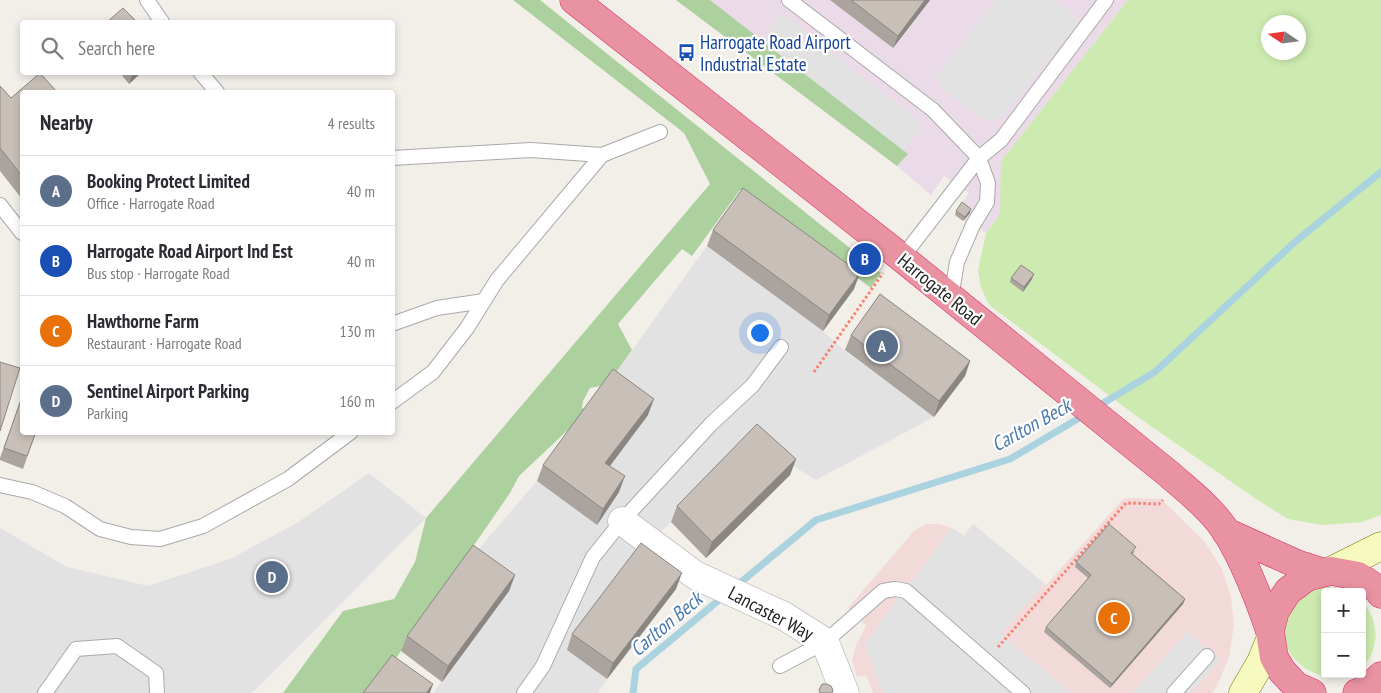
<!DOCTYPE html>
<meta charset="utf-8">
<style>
:root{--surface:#fff;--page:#f2f2f3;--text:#2b2b33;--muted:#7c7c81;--line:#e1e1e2;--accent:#d40000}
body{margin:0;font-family:"PT Sans Narrow",sans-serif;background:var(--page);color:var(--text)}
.controls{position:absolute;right:15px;bottom:15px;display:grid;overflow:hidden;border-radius:5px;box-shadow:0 2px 8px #0003}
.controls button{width:45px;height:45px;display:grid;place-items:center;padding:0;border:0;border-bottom:1px solid var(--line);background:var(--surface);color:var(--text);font:25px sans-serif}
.compass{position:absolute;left:1261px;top:15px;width:45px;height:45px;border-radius:50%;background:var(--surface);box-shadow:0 2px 8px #0003;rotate:283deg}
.you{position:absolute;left:759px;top:332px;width:18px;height:18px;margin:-12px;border:4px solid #fff;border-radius:50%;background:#1a73e8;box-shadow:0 0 0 8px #1a73e833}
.badge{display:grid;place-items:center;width:32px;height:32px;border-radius:50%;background:var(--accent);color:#fff;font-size:16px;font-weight:700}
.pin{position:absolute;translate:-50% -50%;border:2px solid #fff;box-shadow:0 1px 5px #0006}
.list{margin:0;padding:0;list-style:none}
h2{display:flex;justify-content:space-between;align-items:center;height:65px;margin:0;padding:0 20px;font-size:21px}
h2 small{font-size:16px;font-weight:400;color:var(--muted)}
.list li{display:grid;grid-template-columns:32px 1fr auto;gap:15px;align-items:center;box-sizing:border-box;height:70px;padding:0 20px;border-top:1px solid var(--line)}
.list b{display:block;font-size:19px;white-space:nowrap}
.list p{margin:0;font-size:16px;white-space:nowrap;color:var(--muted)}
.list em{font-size:16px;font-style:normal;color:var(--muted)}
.icon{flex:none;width:28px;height:28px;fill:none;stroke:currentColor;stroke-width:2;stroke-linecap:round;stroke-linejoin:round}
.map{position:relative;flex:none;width:1381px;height:693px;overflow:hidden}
.search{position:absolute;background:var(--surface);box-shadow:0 2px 8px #0003;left:20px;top:20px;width:375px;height:55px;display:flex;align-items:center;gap:12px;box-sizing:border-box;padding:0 18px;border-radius:5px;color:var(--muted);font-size:19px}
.panel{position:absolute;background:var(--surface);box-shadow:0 2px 8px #0003;left:20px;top:90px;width:375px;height:345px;border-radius:5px}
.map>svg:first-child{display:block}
.commercial{fill:#f2dad9}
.industrial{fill:#ebdbe8}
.grass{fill:#cdebb0;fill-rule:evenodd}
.forest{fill:#add19e}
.parking{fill:#e2e2e2}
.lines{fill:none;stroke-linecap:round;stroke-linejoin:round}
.stream{stroke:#aad3df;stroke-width:7}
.lane-casing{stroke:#a9a9a9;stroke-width:16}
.street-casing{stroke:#a9a9a9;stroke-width:29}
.secondary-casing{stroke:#707d05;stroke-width:29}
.highway-casing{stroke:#dc2a67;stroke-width:29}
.path{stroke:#fa8072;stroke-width:3;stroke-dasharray:2.5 2.5;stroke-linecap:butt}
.lane{stroke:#fff;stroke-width:14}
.street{stroke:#fff;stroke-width:28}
.secondary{stroke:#f7fabf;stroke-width:28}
.highway{stroke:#e892a2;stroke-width:28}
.wall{fill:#aba49e}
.shaded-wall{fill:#8b8681}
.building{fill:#c7bfb8;stroke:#8b8681}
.labels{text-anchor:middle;stroke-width:4.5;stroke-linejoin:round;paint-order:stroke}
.transit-label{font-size:19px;fill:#164399;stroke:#fff;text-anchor:start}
.street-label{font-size:19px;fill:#222;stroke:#fff}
.water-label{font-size:20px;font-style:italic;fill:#4a7aab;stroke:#fff}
</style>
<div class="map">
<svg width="1381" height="693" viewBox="0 0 1381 693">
<rect width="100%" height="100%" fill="#f2efe9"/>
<!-- commercial -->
<path class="commercial" d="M1124,498L1161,499L1205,542L1222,569L1231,597L1234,625L1229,657L1217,686L1212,693H873L866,675L857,677L852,660L856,645L866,626L848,608L914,531L925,524H939L952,528L964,536L973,524L1046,585Z"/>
<!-- industrial -->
<path class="industrial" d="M676,0H1128L1001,161V214L986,233L955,215L969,193L944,176L931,195L897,166Z"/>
<!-- grass -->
<g class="grass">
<path d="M1128,0H1381V515L1362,522L1323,525L1288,519L1262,503L1139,418L989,305L981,288L978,270L986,233L1000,214L1001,161ZM1268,22H1298V52H1268Z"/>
<path d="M1329,587L1349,592H1325V674H1353C1289,693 1253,610 1314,589C1319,588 1324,587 1329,587Z"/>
<path d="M1362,601C1379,620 1381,649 1362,667Z"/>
</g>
<!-- forest -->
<g class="forest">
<path d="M513,0H540L881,273L871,288L740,190L692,256L682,249L618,324L632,350L607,385L590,388L583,401L582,408L588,411L519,476L510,493L372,693H283L343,611L394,599L415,562L426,518L710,184L684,133Z"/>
<path d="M676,0H710L908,154L897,166Z"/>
</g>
<!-- parking -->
<g class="parking">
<path d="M996,0H1055L1080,20L1002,117L992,121L982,119L940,87L937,79L939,73Z"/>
<path d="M781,13L923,124L903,150L761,40Z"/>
<path d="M707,246L823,331L845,351L934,417L816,480L751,440L635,559L567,650L607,679L598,693H433L509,591L468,561L537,481L597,525L607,385Z"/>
<path d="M369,473L426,518L252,693H0V528L67,567L148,586L230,559L297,523Z"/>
<path d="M973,524L1044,583L1001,634L1072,693H883L864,644L952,528L964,536Z"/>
<path d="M1187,632L1220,660L1191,693H1133Z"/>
</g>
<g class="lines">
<!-- stream -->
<g class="stream">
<path d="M1095,408L1155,372L1296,241L1381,172"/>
<path d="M735,587L816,520L1010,459L1086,414"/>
<path d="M633,693L636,669L725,595"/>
</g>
<defs>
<g id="lane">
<path d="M147,0L162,22"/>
<path d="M789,0L933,110L979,158L988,183L987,202L973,225L957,262L951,298"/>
<path d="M200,72L217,92"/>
<path d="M392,158L531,150L602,155"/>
<path d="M0,205L22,233"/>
<path d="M901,259L979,158L1001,140L1106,0"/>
<path d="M392,324L437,308L484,301"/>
<path d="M392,402L433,372L467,328L497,280L602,155L660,132"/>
<path d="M0,485L32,492L65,506L100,529L131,537L160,539L203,526L288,479L351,432"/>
<path d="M780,666L825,642L883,591L895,589L906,591L1023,693"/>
<path d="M45,693L76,649L117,646L156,673L157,693"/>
<path d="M524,693L543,666L593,557L622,521L711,424L753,385L781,347"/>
<path d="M1174,693L1207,656"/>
</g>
<path id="street" d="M622,521L695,575L784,616L825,642L845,693"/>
<g id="secondary">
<path d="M1331,571L1381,546"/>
<path d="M1243,693L1261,662L1270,640"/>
</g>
<g id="highway">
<path d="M574,0L897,254L1170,475C1189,492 1213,510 1227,533C1245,562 1259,599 1270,631"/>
<path d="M1226,532L1297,564L1322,572"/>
<path d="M1312,693L1296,686L1282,671L1274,657L1270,631L1275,611L1288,591L1307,577L1331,571L1358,576L1377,589L1381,594"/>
<path d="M1357,693L1369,688L1381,676"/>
</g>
</defs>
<!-- lane casing -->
<use href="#lane" class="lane-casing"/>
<!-- street casing -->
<use href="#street" class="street-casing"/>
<!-- secondary casing -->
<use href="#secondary" class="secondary-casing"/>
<!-- highway casing -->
<use href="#highway" class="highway-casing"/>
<!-- path -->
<g class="path">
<path d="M814,372L883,273"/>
<path d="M998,647L1126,503L1159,504L1163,500"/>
</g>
<!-- lane -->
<use href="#lane" class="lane"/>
<!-- street -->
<use href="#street" class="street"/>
<!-- secondary -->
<use href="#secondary" class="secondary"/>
<!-- highway -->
<use href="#highway" class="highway"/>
</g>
<!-- wall -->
<g class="wall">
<path d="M830,0H930L893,48Z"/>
<path d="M119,72H142L129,84Z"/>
<path d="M0,86L11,98L22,92V199L0,171Z"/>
<path d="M956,211L970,213L963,221L955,215Z"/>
<path d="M713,230L854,289L823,331L707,246Z"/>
<path d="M1011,278L1032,279L1023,292L1010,282Z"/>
<path d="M851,335L970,361L965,376L934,417L845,350Z"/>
<path d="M22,397L36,432L23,469L0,460V458Z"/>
<path d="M648,415L610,466L619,492L597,525L537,481L543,465Z"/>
<path d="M796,459L790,475L706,558L671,522L677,506Z"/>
<path d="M1135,551L1133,554L1185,599L1183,604L1110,688L1044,632L1046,627L1088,578L1075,567L1076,562Z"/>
<path d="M515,575L509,591L442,682L401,651L407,636Z"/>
<path d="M676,589L607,679L567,650L572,634Z"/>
</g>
<!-- shaded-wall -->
<g class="shaded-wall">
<path d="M925,0H930L893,48L898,36Z"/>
<path d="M135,72H142L129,84L132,75Z"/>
<path d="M971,209L970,213L963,221L965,217Z"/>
<path d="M860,273L854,289L823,331L829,315Z"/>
<path d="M1034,274L1032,279L1023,292L1024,287Z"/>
<path d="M970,361L965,376L934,417L939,401Z"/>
<path d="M654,399L648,415L600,479L605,463Z"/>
<path d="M796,459L790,475L706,558L712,542Z"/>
<path d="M625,476L619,492L597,525L603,509Z"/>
<path d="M682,573L676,589L607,679L613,663Z"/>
<path d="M515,575L509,591L442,682L448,666Z"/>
<path d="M1185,599L1183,604L1110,688L1112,684Z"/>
<path d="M433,684L430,693H426Z"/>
</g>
<!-- building -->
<g class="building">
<path d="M851,0H925L898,36Z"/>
<path d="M123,8L137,22H107Z"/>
<path d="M40,73L57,92H22V176L0,148V86L11,98Z"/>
<path d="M743,188L860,273L829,315L713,230Z"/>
<path d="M962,202L971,209L965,217L956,211Z"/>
<path d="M1021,265L1034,274L1024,287L1011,278Z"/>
<path d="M880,294L970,361L939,401L851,335Z"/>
<path d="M0,362L20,368L0,431Z"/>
<path d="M613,369L654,399L605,463L625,476L603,509L543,465Z"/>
<path d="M22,397V432H36L27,456L4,448Z"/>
<path d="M757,424L796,459L712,542L677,506Z"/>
<path d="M1109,524L1136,547L1131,553L1185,599L1112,684L1046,627L1091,575L1076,562Z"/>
<path d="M641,543L682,573L613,663L572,634Z"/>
<path d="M473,545L515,575L448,666L407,636Z"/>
<path d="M392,655L433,684L426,693H363Z"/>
<path d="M822,684H827L831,686L833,690L832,693H820L819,690Z"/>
</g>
<!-- icons -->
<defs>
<symbol id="bus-bare" viewBox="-9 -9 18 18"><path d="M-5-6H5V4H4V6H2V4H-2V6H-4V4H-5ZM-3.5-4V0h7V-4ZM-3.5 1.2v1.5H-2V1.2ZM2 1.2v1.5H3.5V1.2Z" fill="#1a4fb4" stroke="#fff" stroke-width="2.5" paint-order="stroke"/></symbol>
</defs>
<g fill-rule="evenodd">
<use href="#bus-bare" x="674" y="40" width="25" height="25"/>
</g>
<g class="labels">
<!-- transit labels -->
<g class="transit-label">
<text x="700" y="49">Harrogate Road Airport<tspan x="700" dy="22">Industrial Estate</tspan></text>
</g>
<!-- street labels -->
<g class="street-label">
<text transform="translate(940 289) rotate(39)" y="7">Harrogate Road</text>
<text transform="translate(771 613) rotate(28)" y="7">Lancaster Way</text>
</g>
<!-- water labels -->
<g class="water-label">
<text transform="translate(1031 425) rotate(-29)" y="7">Carlton Beck</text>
<text transform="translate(666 624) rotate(-40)" y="7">Carlton Beck</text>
</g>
</g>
</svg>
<div class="controls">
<button>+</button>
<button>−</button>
</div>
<svg class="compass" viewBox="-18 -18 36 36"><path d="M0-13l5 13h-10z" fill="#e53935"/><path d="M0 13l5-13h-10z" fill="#7c7c81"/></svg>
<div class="you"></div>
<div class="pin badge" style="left:882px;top:346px;background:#5c6f8a">A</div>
<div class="pin badge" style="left:865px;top:259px;background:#1a4fb4">B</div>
<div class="pin badge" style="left:1114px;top:618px;background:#e8710a">C</div>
<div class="pin badge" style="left:272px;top:577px;background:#5c6f8a">D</div>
<div class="search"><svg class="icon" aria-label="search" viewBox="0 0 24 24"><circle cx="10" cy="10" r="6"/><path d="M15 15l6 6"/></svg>Search here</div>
<section class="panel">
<h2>Nearby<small>4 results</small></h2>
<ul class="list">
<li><span class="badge" style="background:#5c6f8a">A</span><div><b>Booking Protect Limited</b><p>Office · Harrogate Road</p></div><em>40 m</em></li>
<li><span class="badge" style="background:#1a4fb4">B</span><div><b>Harrogate Road Airport Ind Est</b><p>Bus stop · Harrogate Road</p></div><em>40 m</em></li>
<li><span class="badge" style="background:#e8710a">C</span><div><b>Hawthorne Farm</b><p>Restaurant · Harrogate Road</p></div><em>130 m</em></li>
<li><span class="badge" style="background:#5c6f8a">D</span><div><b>Sentinel Airport Parking</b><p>Parking</p></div><em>160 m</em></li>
</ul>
</section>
</div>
